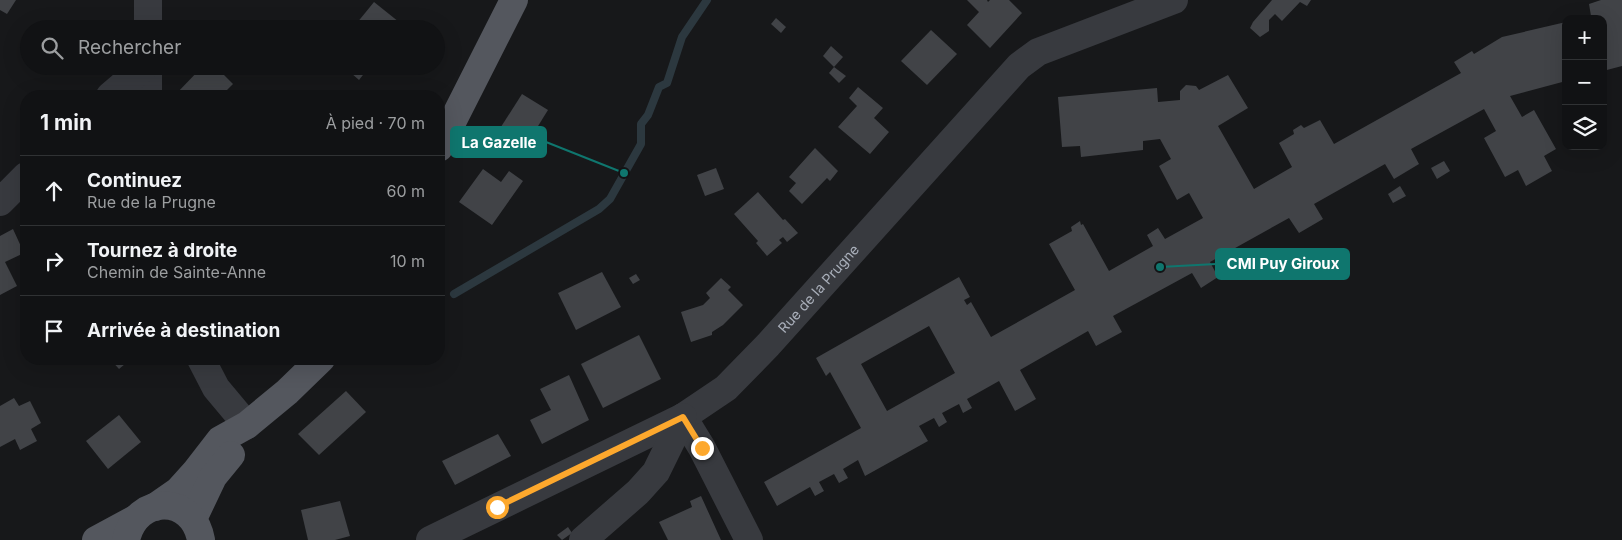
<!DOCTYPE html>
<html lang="fr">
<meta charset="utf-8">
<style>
:root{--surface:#111214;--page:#1a1b1d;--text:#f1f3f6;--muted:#9c9ea0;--line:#303234}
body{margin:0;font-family:Inter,sans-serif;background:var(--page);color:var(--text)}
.controls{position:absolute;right:15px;top:15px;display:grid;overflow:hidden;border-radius:10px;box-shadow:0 5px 20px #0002}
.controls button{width:45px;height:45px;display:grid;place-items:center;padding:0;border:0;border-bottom:1px solid var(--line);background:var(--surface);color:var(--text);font:25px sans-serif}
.stop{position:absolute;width:15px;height:15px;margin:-11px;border:4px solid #fda82d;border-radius:50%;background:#fff}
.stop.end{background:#fda82d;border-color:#fff;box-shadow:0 1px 5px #0008}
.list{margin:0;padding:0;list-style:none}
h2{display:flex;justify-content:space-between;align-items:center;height:65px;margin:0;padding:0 20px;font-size:21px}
h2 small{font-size:16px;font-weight:400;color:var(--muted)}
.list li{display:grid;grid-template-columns:32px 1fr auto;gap:15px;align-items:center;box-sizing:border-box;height:70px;padding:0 20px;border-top:1px solid var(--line)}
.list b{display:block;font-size:19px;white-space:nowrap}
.list p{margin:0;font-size:16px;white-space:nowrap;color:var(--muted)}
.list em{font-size:16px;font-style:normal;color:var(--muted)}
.icon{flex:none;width:28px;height:28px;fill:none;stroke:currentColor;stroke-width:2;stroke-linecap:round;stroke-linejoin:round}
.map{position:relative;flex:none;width:1622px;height:540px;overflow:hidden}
.search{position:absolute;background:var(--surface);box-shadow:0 5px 20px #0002;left:20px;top:20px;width:425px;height:55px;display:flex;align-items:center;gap:12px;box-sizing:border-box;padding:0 18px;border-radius:28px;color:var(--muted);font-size:19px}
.panel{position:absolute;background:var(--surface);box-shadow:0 5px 20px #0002;left:20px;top:90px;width:425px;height:275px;border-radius:20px}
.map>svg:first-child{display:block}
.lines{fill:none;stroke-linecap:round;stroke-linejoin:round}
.stream{stroke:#2c383f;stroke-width:8}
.building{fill:#414347;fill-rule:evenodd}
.minor{stroke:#383a3f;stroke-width:28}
.major{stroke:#54575e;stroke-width:28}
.route{stroke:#fda82d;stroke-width:6}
.labels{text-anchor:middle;stroke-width:4.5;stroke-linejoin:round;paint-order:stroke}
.street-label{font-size:14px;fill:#a9afba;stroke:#121315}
.leader{fill:none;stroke:#0f766e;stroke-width:2}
.callout-dot{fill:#0f766e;stroke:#121315;stroke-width:2}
.callout{fill:#0f766e;stroke:#0f766e;stroke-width:2}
.callout-label{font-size:15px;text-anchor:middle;font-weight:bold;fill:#fff}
</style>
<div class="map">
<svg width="1622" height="540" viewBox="0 0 1622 540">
<rect width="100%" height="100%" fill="#17181a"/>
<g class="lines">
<!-- stream -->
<path class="stream" d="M454,294L599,209L610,199L641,144V124L648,115L659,87L667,83L682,37L707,0"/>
</g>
<!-- building -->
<g class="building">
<path d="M0,0H16L7,14L0,10Z"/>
<path d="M967,0H987L988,2L990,0H1009L1022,13L990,48L967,25L979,12Z"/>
<path d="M1272,0H1311L1307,6L1300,2L1282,21L1275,14L1269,20V31L1260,37L1250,28L1253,22Z"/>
<path d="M1601,0H1622V66L1603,71V19L1583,18L1591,16L1589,4Z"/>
<path d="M374,2L404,26L401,29H352Z"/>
<path d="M776,18L786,27L781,33L771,24Z"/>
<path d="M1566,22V81L1510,96L1522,117L1534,110L1556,149L1544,156L1552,171L1526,186L1518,170L1505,177L1484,138L1496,131L1484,109L1411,149L1419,164L1394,179L1385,164L1314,204L1323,219L1299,233L1289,218L1210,262L1218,277L1201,288L1192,273L1113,316L1122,332L1096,346L1088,331L1020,370L1036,399L1015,411L999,381L967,399L972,408L963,413L959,404L942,413L947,422L939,427L934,418L919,426L928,441L865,476L858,460L843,469L848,478L839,483L834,474L819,482L824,491L815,496L810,487L777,506L764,482L861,428L830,372L826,376L816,358L959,277L970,297L964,300L967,305L971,302L991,337L1075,290L1049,244L1072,231L1071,227L1080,221L1081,225L1083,224L1109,271L1153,246L1147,235L1158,228L1165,239L1203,218L1189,193L1177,200L1159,166L1171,159L1160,139L1143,141V150L1081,157L1080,146L1062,147L1058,97L1157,88L1158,102L1180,100V91L1186,85L1196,86L1199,90L1228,75L1248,108L1218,126L1254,189L1292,167L1279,143L1294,134L1293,130L1301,125L1304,128L1320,120L1334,144L1461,73L1454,62L1472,51L1474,54L1502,37ZM929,326L955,373L887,411L861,364Z"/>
<path d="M931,30L957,54L927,85L901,61Z"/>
<path d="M831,46L843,57L834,67L823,56Z"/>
<path d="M203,66H215L233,84L221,96H174Z"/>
<path d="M343,66H370L359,80Z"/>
<path d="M834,67L846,76L839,83L829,73Z"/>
<path d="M858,87L883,108L874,118L889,132L870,154L838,127L857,106L849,98Z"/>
<path d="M522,94L548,110L525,147L499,130Z"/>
<path d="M815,148L838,171L830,181L827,178L802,204L789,191L796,183L789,177Z"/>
<path d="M1444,161L1450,171L1437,179L1431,168Z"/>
<path d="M716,168L724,189L705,196L697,175Z"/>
<path d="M483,169L501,182L509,171L523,181L492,225L459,202Z"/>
<path d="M1400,186L1406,196L1393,203L1388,194Z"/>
<path d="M758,192L783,220L785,219L798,233L787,242L783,237L779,240L782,243L767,256L756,243L758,241L734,214Z"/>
<path d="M13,229L24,253L5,262L17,286L0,295V236Z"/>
<path d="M602,272L621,307L576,330L558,293Z"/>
<path d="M636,274L640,280L633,284L629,278Z"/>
<path d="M721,278L731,287L728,290L743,305L723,325L712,332V335L691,342L681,312L703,305L710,298L706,293Z"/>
<path d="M639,335L661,379L603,408L581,364Z"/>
<path d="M110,359H131L119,369Z"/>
<path d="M569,375L589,420L542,444L530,420L551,410L540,389Z"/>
<path d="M346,391L366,412L319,455L298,434Z"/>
<path d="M14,398L19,406L30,401L41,423L31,429L37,441L20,450L15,439L0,447V406Z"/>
<path d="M119,415L141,442L108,469L86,441Z"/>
<path d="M498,434L511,456L455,485L442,461Z"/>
<path d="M701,496L721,540H668L659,522L692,507L690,501Z"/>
<path d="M340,501L350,536L335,540H308L301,510Z"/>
<path d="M568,527L572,533L562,540L557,535Z"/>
</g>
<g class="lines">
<!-- minor -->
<g class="minor">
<path d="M148,0V29"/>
<path d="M148,66V96"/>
<path d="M110,96L145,66"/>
<path d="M0,202L26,176"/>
<path d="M201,359L216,388L247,425"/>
<path d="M683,417L702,448L749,540"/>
<path id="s1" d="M430,540L683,417L726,388L768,345L1019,66L1038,52L1174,0"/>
<path d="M583,540L638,492L656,472L683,417"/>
</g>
<!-- major -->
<g class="major">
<path d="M439,148L514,0"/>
<path d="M155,507L178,491L196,471L220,440L247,425L287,392L321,359"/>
<path d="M193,519L213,477L231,455"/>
<path d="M96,540L135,519"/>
<path d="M126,540C136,494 193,494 201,540"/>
</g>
</g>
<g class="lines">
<!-- route -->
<path class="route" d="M497,507L683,417L702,448"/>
</g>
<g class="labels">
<!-- street labels -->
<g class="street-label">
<text dy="5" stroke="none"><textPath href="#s1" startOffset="469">Rue de la Prugne</textPath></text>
</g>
</g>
<!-- callouts -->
<path class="leader" d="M624 173L546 142M1160 267L1216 264"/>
<g class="callout-dot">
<circle cx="624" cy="173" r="5"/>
<circle cx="1160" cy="267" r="5"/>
</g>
<g class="callout">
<rect x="451" y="127" width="95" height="30" rx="5"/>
<rect x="1216" y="249" width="133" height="30" rx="5"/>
</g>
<g class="callout-label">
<text x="499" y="148">La Gazelle</text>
<text x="1283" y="269">CMI Puy Giroux</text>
</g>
</svg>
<div class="controls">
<button>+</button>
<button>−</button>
<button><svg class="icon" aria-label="layers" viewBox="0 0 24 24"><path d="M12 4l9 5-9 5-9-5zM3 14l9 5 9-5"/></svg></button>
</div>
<div class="stop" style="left:497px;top:507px"></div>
<div class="stop end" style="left:702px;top:448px"></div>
<div class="search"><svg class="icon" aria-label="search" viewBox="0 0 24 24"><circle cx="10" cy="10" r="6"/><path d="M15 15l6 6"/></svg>Rechercher</div>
<section class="panel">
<h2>1 min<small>À pied · 70 m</small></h2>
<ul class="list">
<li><svg class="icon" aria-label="ahead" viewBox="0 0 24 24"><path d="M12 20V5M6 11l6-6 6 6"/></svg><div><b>Continuez</b><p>Rue de la Prugne</p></div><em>60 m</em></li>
<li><svg class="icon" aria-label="right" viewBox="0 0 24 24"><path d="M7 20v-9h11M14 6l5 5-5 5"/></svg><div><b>Tournez à droite</b><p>Chemin de Sainte-Anne</p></div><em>10 m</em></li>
<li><svg class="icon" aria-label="arrive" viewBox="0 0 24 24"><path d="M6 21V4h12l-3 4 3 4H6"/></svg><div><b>Arrivée à destination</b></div></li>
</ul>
</section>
</div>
